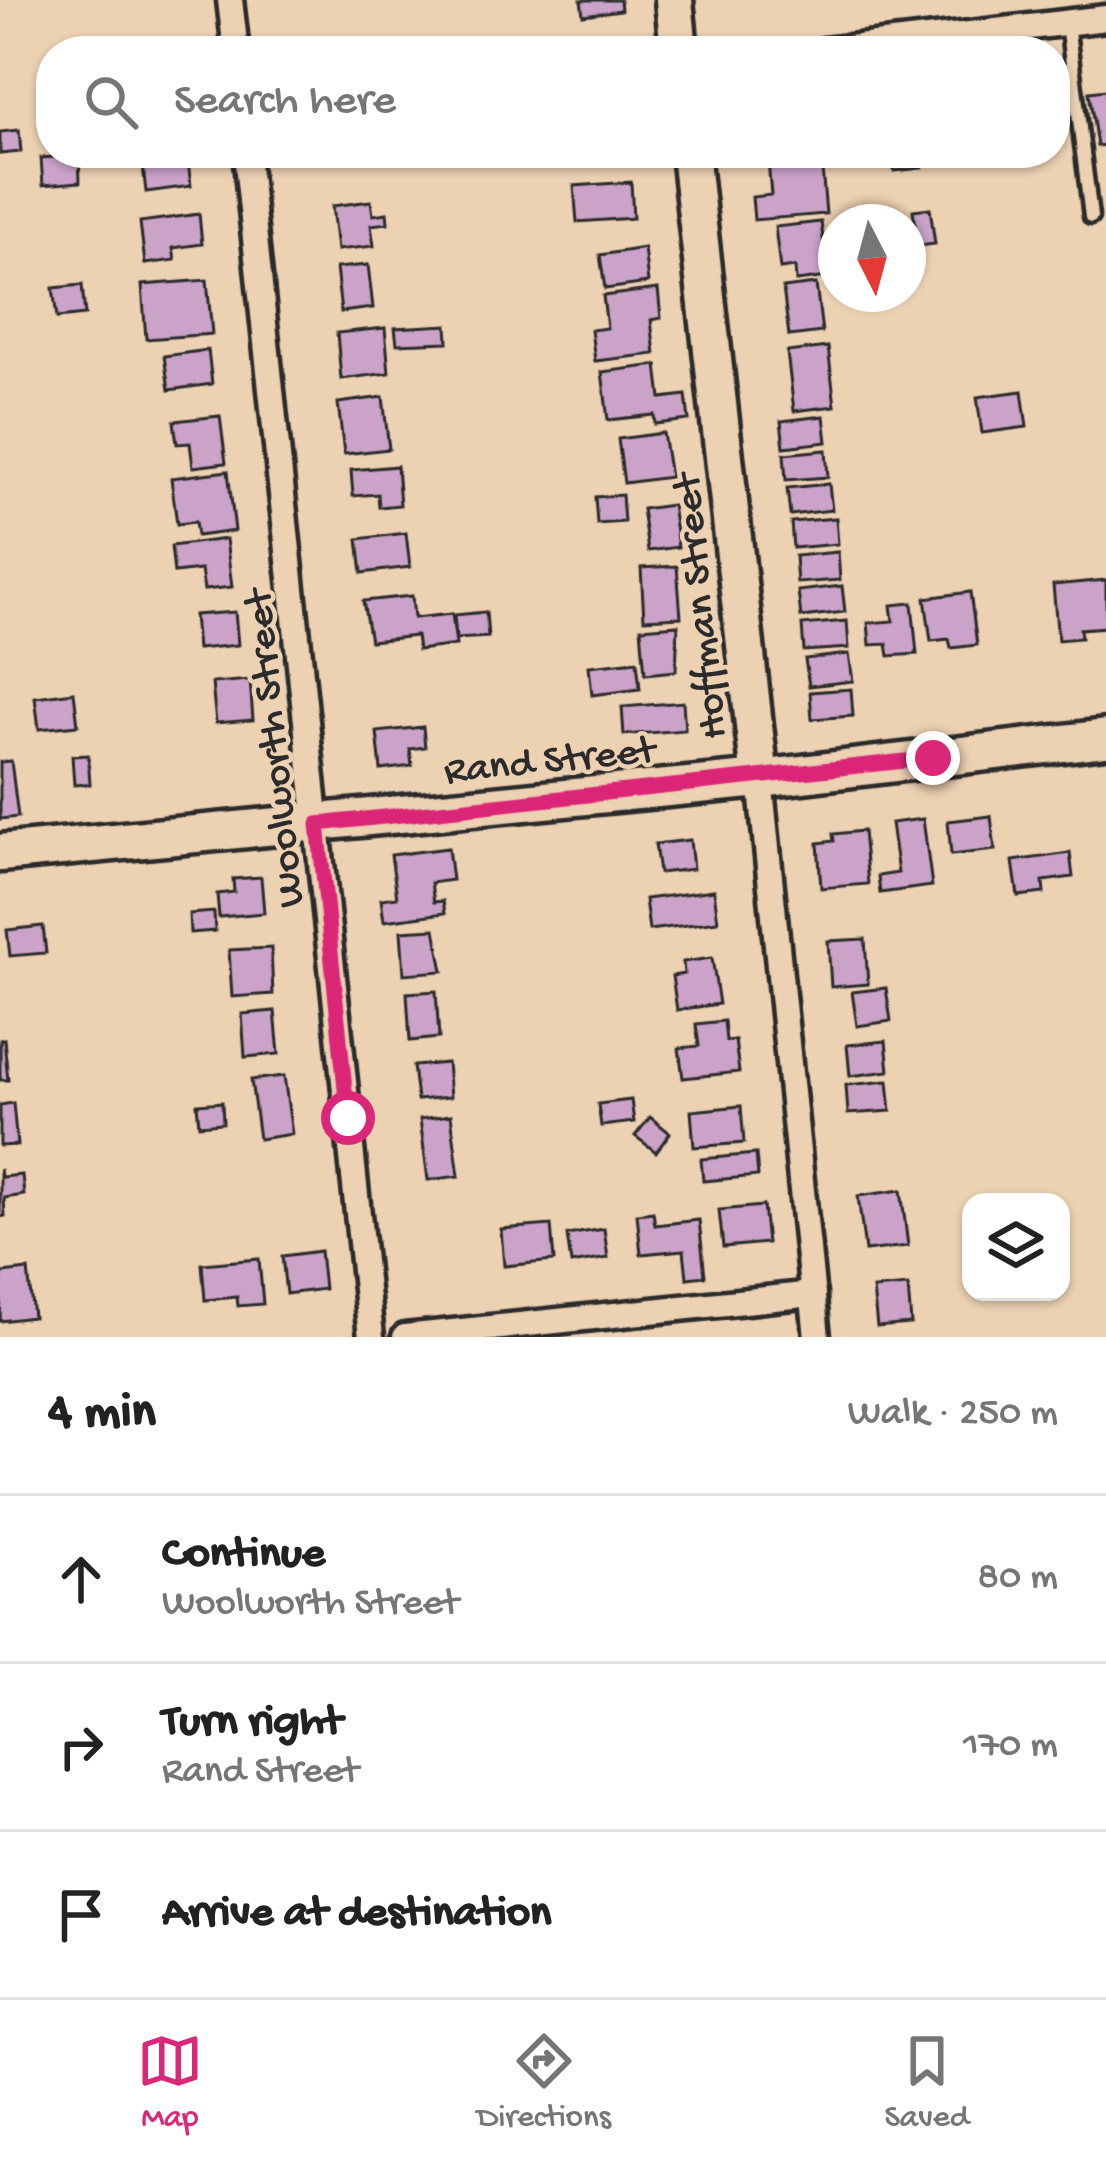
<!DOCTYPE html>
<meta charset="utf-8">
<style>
:root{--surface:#fff;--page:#f6f6f6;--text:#222;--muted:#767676;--line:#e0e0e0;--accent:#db2777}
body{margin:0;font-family:"Gochi Hand",sans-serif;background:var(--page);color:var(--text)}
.controls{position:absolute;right:36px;bottom:36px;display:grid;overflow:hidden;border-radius:24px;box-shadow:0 3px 9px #0004}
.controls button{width:108px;height:108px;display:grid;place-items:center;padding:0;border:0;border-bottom:3px solid var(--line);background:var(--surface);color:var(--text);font:60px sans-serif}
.compass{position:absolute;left:818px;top:204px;width:108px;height:108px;border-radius:50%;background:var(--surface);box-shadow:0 3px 9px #0004;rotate:174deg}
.stop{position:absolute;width:36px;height:36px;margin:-27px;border:9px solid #db2777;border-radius:50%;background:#fff}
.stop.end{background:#db2777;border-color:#fff;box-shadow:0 3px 12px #0008}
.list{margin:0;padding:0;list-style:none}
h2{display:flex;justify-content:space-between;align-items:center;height:156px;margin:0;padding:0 48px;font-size:51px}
h2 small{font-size:39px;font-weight:400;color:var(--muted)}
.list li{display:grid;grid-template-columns:78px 1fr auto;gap:36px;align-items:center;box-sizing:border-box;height:168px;padding:0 48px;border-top:3px solid var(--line)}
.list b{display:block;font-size:45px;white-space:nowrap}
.list p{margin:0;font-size:39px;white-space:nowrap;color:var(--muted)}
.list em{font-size:39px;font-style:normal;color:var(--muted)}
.icon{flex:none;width:66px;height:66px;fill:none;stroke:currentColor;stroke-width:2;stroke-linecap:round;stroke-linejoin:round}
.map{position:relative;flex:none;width:1106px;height:1337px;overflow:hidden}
.search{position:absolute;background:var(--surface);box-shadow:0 3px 9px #0004;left:36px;right:36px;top:36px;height:132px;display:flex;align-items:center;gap:30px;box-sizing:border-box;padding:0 42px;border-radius:48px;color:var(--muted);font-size:45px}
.sheet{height:660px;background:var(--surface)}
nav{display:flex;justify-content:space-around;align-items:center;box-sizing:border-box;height:168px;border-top:3px solid var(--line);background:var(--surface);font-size:33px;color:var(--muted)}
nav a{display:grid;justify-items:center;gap:6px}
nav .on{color:var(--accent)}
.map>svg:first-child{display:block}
.building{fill:#cba3c9;stroke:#2b2b2b;stroke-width:3}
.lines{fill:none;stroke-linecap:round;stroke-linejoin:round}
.lane-casing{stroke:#2b2b2b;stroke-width:21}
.street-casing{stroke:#2b2b2b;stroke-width:33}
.secondary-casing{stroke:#2b2b2b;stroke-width:45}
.lane{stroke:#ecd1b3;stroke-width:12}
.street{stroke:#ecd1b3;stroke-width:24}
.secondary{stroke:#ecd1b3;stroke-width:36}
.route{stroke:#db2777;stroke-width:15}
.labels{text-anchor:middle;stroke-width:9;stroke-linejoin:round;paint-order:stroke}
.street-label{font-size:42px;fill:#2b2b2b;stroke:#ecd1b3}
</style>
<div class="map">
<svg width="1106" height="1337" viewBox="0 0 1106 1337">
<rect width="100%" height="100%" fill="#ecd1b3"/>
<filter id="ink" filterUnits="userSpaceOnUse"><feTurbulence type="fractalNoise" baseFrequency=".00833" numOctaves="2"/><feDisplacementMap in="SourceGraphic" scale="24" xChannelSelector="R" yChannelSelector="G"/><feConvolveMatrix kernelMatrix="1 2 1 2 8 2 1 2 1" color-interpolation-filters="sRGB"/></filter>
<g filter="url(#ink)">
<!-- building -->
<g class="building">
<path d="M581,0H620L621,10L583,15Z"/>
<path d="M573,35L574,51H549L547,37Z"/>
<path d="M621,40L623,51H590L589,43Z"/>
<path d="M1106,90V145L1097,146L1089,92Z"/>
<path d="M19,130L21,152L0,154V132Z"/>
<path d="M187,153L191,186L146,192L142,158Z"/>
<path d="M891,153H920L922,168L894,171Z"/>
<path d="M79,155L80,182L43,185L41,158Z"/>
<path d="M821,157L826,214L754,220L752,197L771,195L768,161Z"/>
<path d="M631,182L633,218L577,222L574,186Z"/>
<path d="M371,201L373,215L387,213L388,223L371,225L374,246L337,250L332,206Z"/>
<path d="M930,208L935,244L918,246L913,210Z"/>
<path d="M199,214L202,244L173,248L175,260L145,264L140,222Z"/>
<path d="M821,222L825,253L836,252V276L796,281L795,267L780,269L775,227Z"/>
<path d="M644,248L648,283L605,289L600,255Z"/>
<path d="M368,265L373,308L341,312L336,268Z"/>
<path d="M207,280L212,334L146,339L142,285Z"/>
<path d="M816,284L822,332L789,336L783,288Z"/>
<path d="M82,285L85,315L57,318L53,288Z"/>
<path d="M658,289L661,318L651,320L655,354L595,361L591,330L607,328L603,296Z"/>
<path d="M447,325L448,342L397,344L395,328Z"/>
<path d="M385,328L389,373L341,379L337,333Z"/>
<path d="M828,347L835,406L794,411L787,352Z"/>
<path d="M208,350L212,384L169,390L164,356Z"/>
<path d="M657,365L661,398L686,395L689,420L655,424L654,415L608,420L602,372Z"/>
<path d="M1022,391L1027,427L982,433L977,397Z"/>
<path d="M383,397L389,449L344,454L338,403Z"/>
<path d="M220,416L226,463L193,467L190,443L177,444L174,421Z"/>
<path d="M824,416L827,442L784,447L781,421Z"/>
<path d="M663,433L670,477L624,483L618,439Z"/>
<path d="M826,450L828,477L786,480L784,454Z"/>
<path d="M397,466L400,505L379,507L378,494L353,496L351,470Z"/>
<path d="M228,471L235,531L197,536L195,522L177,524L171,478Z"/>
<path d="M829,484L832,510L790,515L787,488Z"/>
<path d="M622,495L624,522L597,524L595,497Z"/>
<path d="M672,505L678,547L648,551L642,509Z"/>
<path d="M836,518L838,544L793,548L791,522Z"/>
<path d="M406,533L410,567L362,573L358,539Z"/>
<path d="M226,539L232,587L204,590L201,570L174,573L171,546Z"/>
<path d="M838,552L840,580L797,583L795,556Z"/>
<path d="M677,566L681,617L644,619L641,568Z"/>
<path d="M1106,580V627L1080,629L1081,638L1058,640L1053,585Z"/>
<path d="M842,586L845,612L801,617L798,591Z"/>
<path d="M970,592L977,645L951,648L949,639L931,641L925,598Z"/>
<path d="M412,596L414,618L452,614L456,645L418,650L416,636L370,641L363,601Z"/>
<path d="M912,603L917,654L889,656L887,644L870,645L868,623L893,621L891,605Z"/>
<path d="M235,612L238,645L197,649L194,615Z"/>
<path d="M486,612L488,637L456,639L454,615Z"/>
<path d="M847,621L849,648L804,651L802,625Z"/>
<path d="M678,625L676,671L645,674L641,628Z"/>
<path d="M849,654L853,681L809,686L805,659Z"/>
<path d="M637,661L640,689L592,695L589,666Z"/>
<path d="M250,680L253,720L216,723L212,683Z"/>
<path d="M851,689L853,716L812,719L810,692Z"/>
<path d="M74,692L78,725L39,729L35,697Z"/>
<path d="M683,702L685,730L624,735L622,707Z"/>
<path d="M423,727L425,747L410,749L412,766L381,770L377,732Z"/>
<path d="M88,755L90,784L74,785L72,756Z"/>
<path d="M11,761L18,817L0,819V762Z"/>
<path d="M991,816L995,850L951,855L948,821Z"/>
<path d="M923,819L932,886L880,893L878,876L898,873L891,823Z"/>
<path d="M863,831L868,884L821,888L818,843L834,841L833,834Z"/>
<path d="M690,840L693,869L659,873L655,844Z"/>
<path d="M448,848L452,880L431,883L434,902L443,901L445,913L384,921L381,899L397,897L391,855Z"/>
<path d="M1070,853L1073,877L1043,881L1044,893L1018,896L1013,861Z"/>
<path d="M261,877L264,913L219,917L217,894L234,892L233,879Z"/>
<path d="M714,890L718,921L649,930L645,899Z"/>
<path d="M214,912L215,931L190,933L189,914Z"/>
<path d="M43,926L46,953L10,956L7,930Z"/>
<path d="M435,929L443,971L404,974L401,931Z"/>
<path d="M865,939L868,984L831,987L828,941Z"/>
<path d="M271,948L273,994L232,997L229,950Z"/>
<path d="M712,958L719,1004L677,1010L672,976L684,974L683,962Z"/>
<path d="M886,988L891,1021L857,1026L852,992Z"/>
<path d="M436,991L439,1038L410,1041L407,993Z"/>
<path d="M275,1011L279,1054L245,1057L242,1014Z"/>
<path d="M724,1021L726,1041L735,1040L739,1072L683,1078L679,1048L699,1046L696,1024Z"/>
<path d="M4,1039L8,1080H0V1040Z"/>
<path d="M886,1041L889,1071L850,1076L847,1045Z"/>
<path d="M447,1063L450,1097L417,1100L413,1066Z"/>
<path d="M284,1076L292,1134L259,1139L251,1080Z"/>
<path d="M888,1081L891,1111L848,1114L846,1085Z"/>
<path d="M631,1100L634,1122L601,1126L598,1104Z"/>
<path d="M222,1102L223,1123L199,1125L197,1104Z"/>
<path d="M13,1103L17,1145L0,1146V1105Z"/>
<path d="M741,1106L744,1143L694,1147L691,1111Z"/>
<path d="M451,1115L459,1176L428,1180L420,1119Z"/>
<path d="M650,1117L670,1133L656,1152L635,1136Z"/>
<path d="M756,1154L758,1176L703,1181L701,1159Z"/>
<path d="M0,1169L1,1177L22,1175L24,1195L4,1198L5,1216L0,1217Z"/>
<path d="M901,1190L908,1246L865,1251L858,1196Z"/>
<path d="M763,1206L767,1243L723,1247L719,1210Z"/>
<path d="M653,1212L655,1225L699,1220L705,1276L687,1278L684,1250L641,1254L637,1214Z"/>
<path d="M551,1225L554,1261L504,1266L501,1229Z"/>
<path d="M604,1229L608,1258L571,1264L567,1235Z"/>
<path d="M320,1251L324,1289L286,1294L282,1256Z"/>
<path d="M259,1259L263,1304L238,1306L237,1297L205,1300L202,1264Z"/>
<path d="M28,1270L33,1317L0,1321L2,1273Z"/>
<path d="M908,1286L911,1324L877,1327L873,1289Z"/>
</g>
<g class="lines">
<defs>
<path id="lane" d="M1067,23L1091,217"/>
<g id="street">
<path d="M230,0L236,51"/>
<path d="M824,51L1106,18"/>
<path d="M246,153L371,1337"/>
<path d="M760,779L817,1337"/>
<path d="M405,1337L813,1294"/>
</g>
<g id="secondary">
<path d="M674,0L679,51"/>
<path d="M690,153L760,779"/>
<path d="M0,853L760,779L1106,738"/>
</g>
</defs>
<!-- lane casing -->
<use href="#lane" class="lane-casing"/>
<!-- street casing -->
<use href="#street" class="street-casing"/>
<!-- secondary casing -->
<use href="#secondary" class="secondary-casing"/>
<!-- lane -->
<use href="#lane" class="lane"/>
<!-- street -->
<use href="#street" class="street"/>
<!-- secondary -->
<use href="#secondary" class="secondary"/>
</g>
</g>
<g class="lines" filter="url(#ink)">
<!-- route -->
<path class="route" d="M348,1118L318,824L933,758"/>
</g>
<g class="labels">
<!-- street labels -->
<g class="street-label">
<text transform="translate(696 607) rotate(-96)" y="15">Hoffman Street</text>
<text transform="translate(270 749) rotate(-96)" y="15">Woolworth Street</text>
<text transform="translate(549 756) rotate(-6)" y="15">Rand Street</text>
</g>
</g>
</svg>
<div class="controls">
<button><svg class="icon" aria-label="layers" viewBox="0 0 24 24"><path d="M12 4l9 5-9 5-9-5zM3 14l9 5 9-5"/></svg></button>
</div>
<svg class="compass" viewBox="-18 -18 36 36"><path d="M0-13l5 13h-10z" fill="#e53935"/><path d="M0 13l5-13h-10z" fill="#767676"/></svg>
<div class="stop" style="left:348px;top:1118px"></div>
<div class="stop end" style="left:933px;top:758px"></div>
<div class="search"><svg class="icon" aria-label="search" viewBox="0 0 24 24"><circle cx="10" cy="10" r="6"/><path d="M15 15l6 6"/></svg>Search here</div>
</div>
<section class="sheet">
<h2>4 min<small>Walk · 250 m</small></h2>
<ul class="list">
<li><svg class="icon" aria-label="ahead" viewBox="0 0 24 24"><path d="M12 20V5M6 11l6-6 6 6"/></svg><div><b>Continue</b><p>Woolworth Street</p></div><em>80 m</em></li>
<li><svg class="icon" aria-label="right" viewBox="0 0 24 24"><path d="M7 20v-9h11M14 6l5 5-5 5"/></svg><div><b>Turn right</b><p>Rand Street</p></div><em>170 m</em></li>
<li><svg class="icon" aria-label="arrive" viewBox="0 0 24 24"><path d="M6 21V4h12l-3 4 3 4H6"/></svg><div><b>Arrive at destination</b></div></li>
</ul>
</section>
<nav>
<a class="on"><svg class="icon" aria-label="map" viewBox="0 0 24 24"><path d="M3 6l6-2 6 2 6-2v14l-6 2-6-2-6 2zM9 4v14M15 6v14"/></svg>Map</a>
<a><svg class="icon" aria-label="directions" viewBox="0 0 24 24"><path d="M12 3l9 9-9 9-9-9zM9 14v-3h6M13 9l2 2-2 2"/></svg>Directions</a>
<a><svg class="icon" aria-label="saved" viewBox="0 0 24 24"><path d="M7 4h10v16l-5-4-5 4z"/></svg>Saved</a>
</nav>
